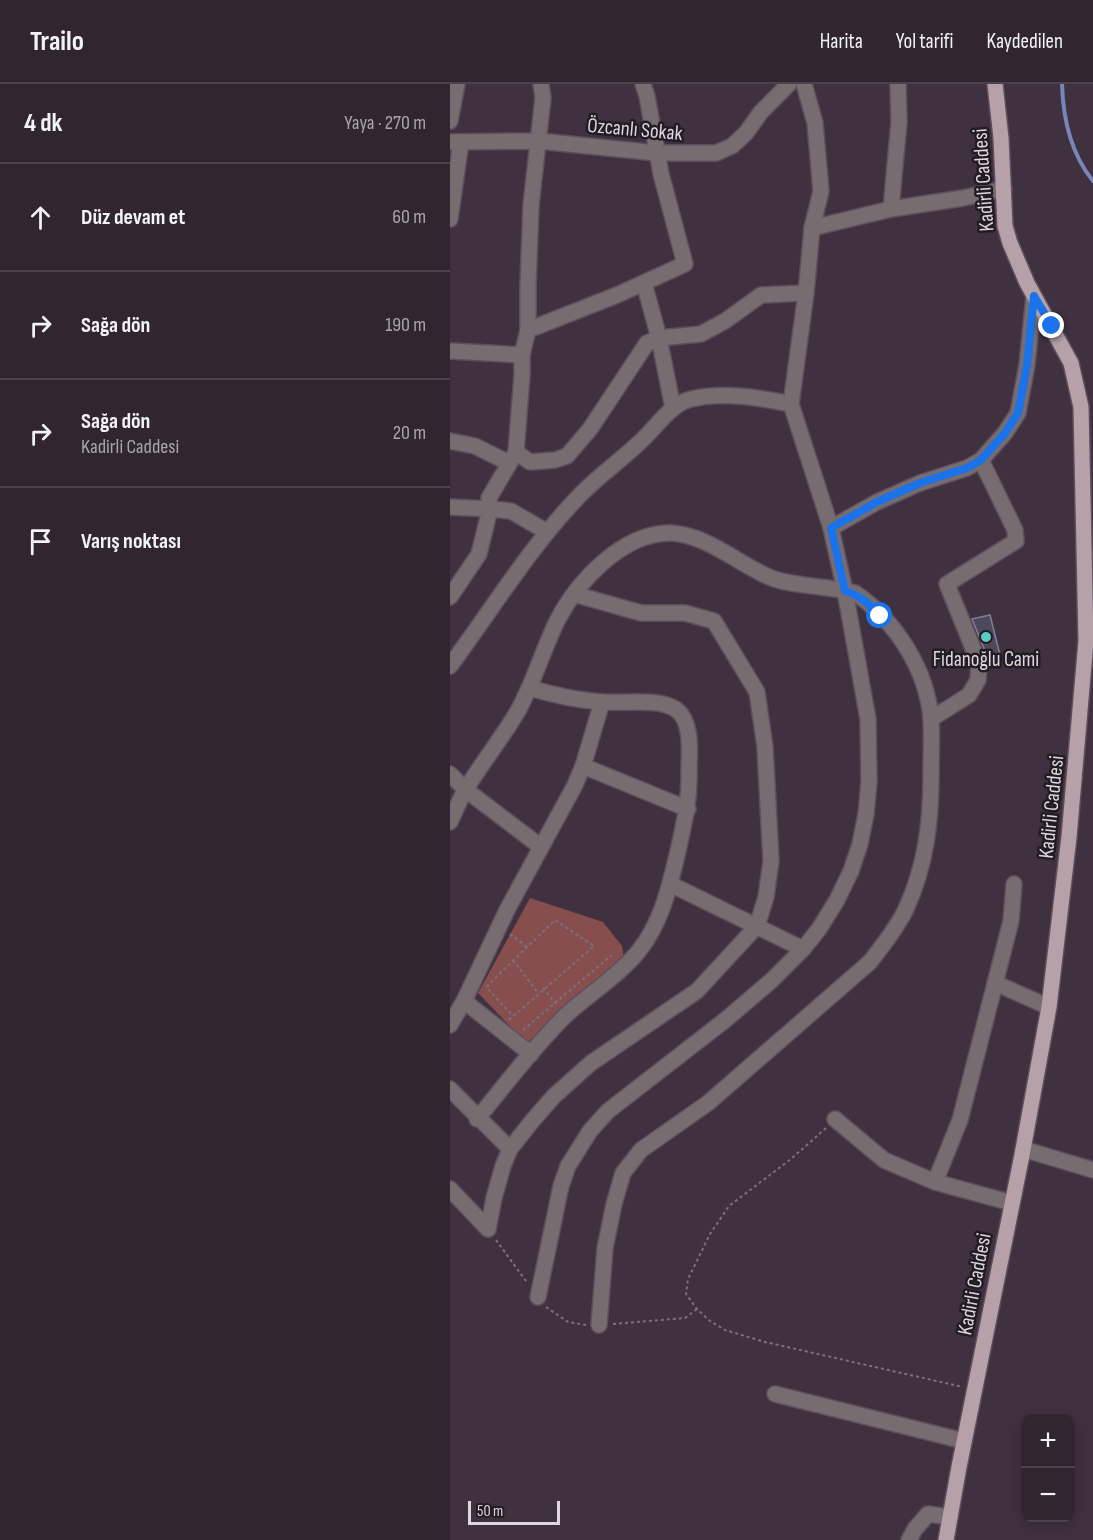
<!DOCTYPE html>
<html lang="tr">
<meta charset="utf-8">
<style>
:root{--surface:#302530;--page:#382d38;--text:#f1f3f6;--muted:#a8a5ab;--line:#4b424c}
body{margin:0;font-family:"Sofia Sans Condensed",sans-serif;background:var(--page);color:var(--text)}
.controls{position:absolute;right:18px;bottom:18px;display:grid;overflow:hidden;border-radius:12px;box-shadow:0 3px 15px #0003}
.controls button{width:54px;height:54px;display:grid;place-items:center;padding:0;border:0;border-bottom:2px solid var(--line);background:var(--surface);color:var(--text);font:30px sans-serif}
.scale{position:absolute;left:18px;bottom:15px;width:92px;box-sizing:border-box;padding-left:6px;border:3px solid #dfd6e0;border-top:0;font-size:16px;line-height:21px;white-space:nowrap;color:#dfd6e0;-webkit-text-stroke:4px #221c23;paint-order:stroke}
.stop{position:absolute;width:18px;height:18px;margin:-14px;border:4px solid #1a73e8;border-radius:50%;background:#fff}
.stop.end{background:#1a73e8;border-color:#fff;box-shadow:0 2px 6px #0008}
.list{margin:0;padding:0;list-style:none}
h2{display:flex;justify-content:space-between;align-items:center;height:78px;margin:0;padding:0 24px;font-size:26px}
h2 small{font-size:20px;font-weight:400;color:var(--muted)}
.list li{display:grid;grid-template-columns:39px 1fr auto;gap:18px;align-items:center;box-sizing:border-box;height:108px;padding:0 24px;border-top:2px solid var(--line)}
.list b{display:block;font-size:22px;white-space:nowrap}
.list p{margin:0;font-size:20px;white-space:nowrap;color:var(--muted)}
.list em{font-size:20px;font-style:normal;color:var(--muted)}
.icon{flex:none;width:33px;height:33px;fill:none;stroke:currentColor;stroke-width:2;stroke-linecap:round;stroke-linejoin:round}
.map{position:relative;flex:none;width:643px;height:1456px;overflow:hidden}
header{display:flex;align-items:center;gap:36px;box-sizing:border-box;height:84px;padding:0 30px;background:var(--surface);border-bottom:2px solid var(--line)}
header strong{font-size:28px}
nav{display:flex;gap:33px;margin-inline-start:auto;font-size:21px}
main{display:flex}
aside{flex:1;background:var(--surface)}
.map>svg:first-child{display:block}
.green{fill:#874e4e}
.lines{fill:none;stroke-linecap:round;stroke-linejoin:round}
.stream{stroke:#7985b8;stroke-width:4}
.building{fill:#4e495d;stroke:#837d93;stroke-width:1.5;filter:url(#shadow)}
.minor-casing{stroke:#5d4f5d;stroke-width:18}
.major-casing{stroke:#5d4f5d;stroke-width:18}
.path{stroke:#7d707d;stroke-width:2;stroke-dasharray:3 3;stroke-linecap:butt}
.minor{stroke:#776c70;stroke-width:15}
.major{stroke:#b6a1a9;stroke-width:15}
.route{stroke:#1a73e8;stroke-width:8}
.poi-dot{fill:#58cec0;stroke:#221c23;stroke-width:2}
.labels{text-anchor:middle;stroke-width:5;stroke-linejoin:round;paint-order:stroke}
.street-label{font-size:21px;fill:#dfd6e0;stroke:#221c23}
.poi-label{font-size:21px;fill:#dfd6e0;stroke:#221c23}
</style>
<header>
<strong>Trailo</strong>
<nav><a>Harita</a><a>Yol tarifi</a><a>Kaydedilen</a></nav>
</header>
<main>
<aside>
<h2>4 dk<small>Yaya · 270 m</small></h2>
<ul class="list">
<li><svg class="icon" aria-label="ahead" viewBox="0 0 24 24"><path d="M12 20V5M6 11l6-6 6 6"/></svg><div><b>Düz devam et</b></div><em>60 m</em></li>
<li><svg class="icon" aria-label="right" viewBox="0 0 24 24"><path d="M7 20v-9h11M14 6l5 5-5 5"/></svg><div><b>Sağa dön</b></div><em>190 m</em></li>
<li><svg class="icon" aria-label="right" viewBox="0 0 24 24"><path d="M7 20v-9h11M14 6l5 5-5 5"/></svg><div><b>Sağa dön</b><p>Kadirli Caddesi</p></div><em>20 m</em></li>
<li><svg class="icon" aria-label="arrive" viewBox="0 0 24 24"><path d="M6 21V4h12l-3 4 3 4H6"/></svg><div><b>Varış noktası</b></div></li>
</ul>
</aside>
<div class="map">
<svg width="643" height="1456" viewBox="0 0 643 1456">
<defs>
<filter id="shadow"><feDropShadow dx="-5" dy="5" stdDeviation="0" flood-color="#0009"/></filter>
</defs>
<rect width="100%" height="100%" fill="#403140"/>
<!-- green -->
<path class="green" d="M80,814L153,838L172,862L175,881L78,961L28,909Z"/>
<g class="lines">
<!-- stream -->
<path class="stream" d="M612,0C613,34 621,70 643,97"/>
</g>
<!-- building -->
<path class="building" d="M540,531L550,571L538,574L522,535Z"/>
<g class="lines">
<defs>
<g id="minor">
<path d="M91,0L93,14L81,121L78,201V246L72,271V291L66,368L39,414L40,425L61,427L97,448"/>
<path d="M0,37L7,0"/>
<path d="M0,58L89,57L207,69H266L282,62L296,49L311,28L339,0"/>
<path d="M441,125L449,38L448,0"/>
<path d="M0,135L11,58"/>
<path d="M362,144L441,125L513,114L554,105"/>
<path d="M194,199L209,254L223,324"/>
<path d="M78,246L167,211L235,180L211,90L197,12L193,0"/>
<path d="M0,267L72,271"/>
<path d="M0,357L25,362L59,379"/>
<path d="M66,368L80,378L105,376L117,372L140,345L197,259L209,254L251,250L275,237L311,211L356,209"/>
<path d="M0,423L40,425L29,470L0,513"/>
<path d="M381,444L427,418L470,399L517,384L531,376L555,349L568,329L577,281L584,212"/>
<path d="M0,582C43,524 81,461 132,409C150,391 171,376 190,358C206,344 220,320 241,315C273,307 310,314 341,320"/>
<path d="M481,635L519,611L528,596L529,579L497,500L566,457L565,446L531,376"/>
<path d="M133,682L238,725"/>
<path d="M0,690L16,706L91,763"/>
<path d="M0,738C5,727 10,715 16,705C33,677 53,653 69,625C84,597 93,566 107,537C127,498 173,448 221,449C259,451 290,482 324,495C350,503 379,502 405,509C446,537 477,586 481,635C482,653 481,672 481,690C481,738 476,781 456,825C447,844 433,861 420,878L258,1019L191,1066L173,1089L164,1120L155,1164L149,1241"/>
<path d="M220,800L353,865"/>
<path d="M545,899L599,923"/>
<path d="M14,917L81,970"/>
<path d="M0,941L14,917L57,826L125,701L133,682L152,618"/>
<path d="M0,1005L60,1065"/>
<path d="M27,1035C56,1000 84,962 116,931C139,910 168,892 188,868C212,838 219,804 228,767C234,740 240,715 239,687C239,669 243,639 227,626C210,613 172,620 151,618C127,616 103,611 80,604"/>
<path d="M385,1035L434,1076L485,1098L562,1119"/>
<path d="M573,1065L643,1086"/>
<path d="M485,1098L510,1036L561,837L564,800"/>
<path d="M0,1105L38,1145"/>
<path d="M38,1145L44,1114L53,1082L60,1065L83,1036L104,1012L141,979L247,907L307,842L316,813L321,777L315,663L307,608L264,537L235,529H191L124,510"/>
<path d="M88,1213L111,1102L118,1082L140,1047L158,1027L274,937L321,897L353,865L369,845L387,816L401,787L410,760L416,730L419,698L418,635L395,507L381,444L341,320L356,209L362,144L371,107L365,39L354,0"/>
<path d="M325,1310L514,1357"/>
<path d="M459,1456L465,1445L478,1430L500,1433"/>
</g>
<path id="major" d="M496,1456L509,1383L572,1071L599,923L619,753L636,557L631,323L621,279L577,199L560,159L555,142L551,54L545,0"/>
</defs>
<!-- minor casing -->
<use href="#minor" class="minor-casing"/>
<!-- major casing -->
<use href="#major" class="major-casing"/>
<!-- path -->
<g class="path">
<path d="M60,850L77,863"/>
<path d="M63,876L88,909"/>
<path d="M93,904L106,920"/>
<path d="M59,936L144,862L105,836L38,901L37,904L63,932"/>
<path d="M73,946L162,871"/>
<path d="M376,1044L341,1075L279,1122L260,1150L238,1195L236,1210L247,1225L260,1237L275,1246L315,1258L513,1303"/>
<path d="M46,1156L76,1197"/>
<path d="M96,1223L118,1238L136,1241"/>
<path d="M163,1240L235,1234L247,1225"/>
</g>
<!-- minor -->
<use href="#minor" class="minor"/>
<!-- major -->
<use href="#major" class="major"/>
</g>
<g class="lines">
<!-- route -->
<path class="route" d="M430,532C419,520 410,511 395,507L381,444L427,418L470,399L517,384L531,376L555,349L568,329L577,281L584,212L602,242"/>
</g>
<!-- markers -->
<circle class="poi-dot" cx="536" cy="553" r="6"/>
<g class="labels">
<!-- street labels -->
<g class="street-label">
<text transform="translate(185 45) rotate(5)" y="7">Özcanlı Sokak</text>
<text transform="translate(533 96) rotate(-94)" y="7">Kadirli Caddesi</text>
<text transform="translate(601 723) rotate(-84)" y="7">Kadirli Caddesi</text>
<text transform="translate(524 1200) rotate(-79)" y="7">Kadirli Caddesi</text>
</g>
<!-- poi labels -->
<g class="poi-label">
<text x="536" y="582">Fidanoğlu Cami</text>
</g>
</g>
</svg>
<div class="controls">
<button>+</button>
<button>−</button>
</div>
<div class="scale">50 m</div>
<div class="stop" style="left:430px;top:532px"></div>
<div class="stop end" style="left:602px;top:242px"></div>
</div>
</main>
